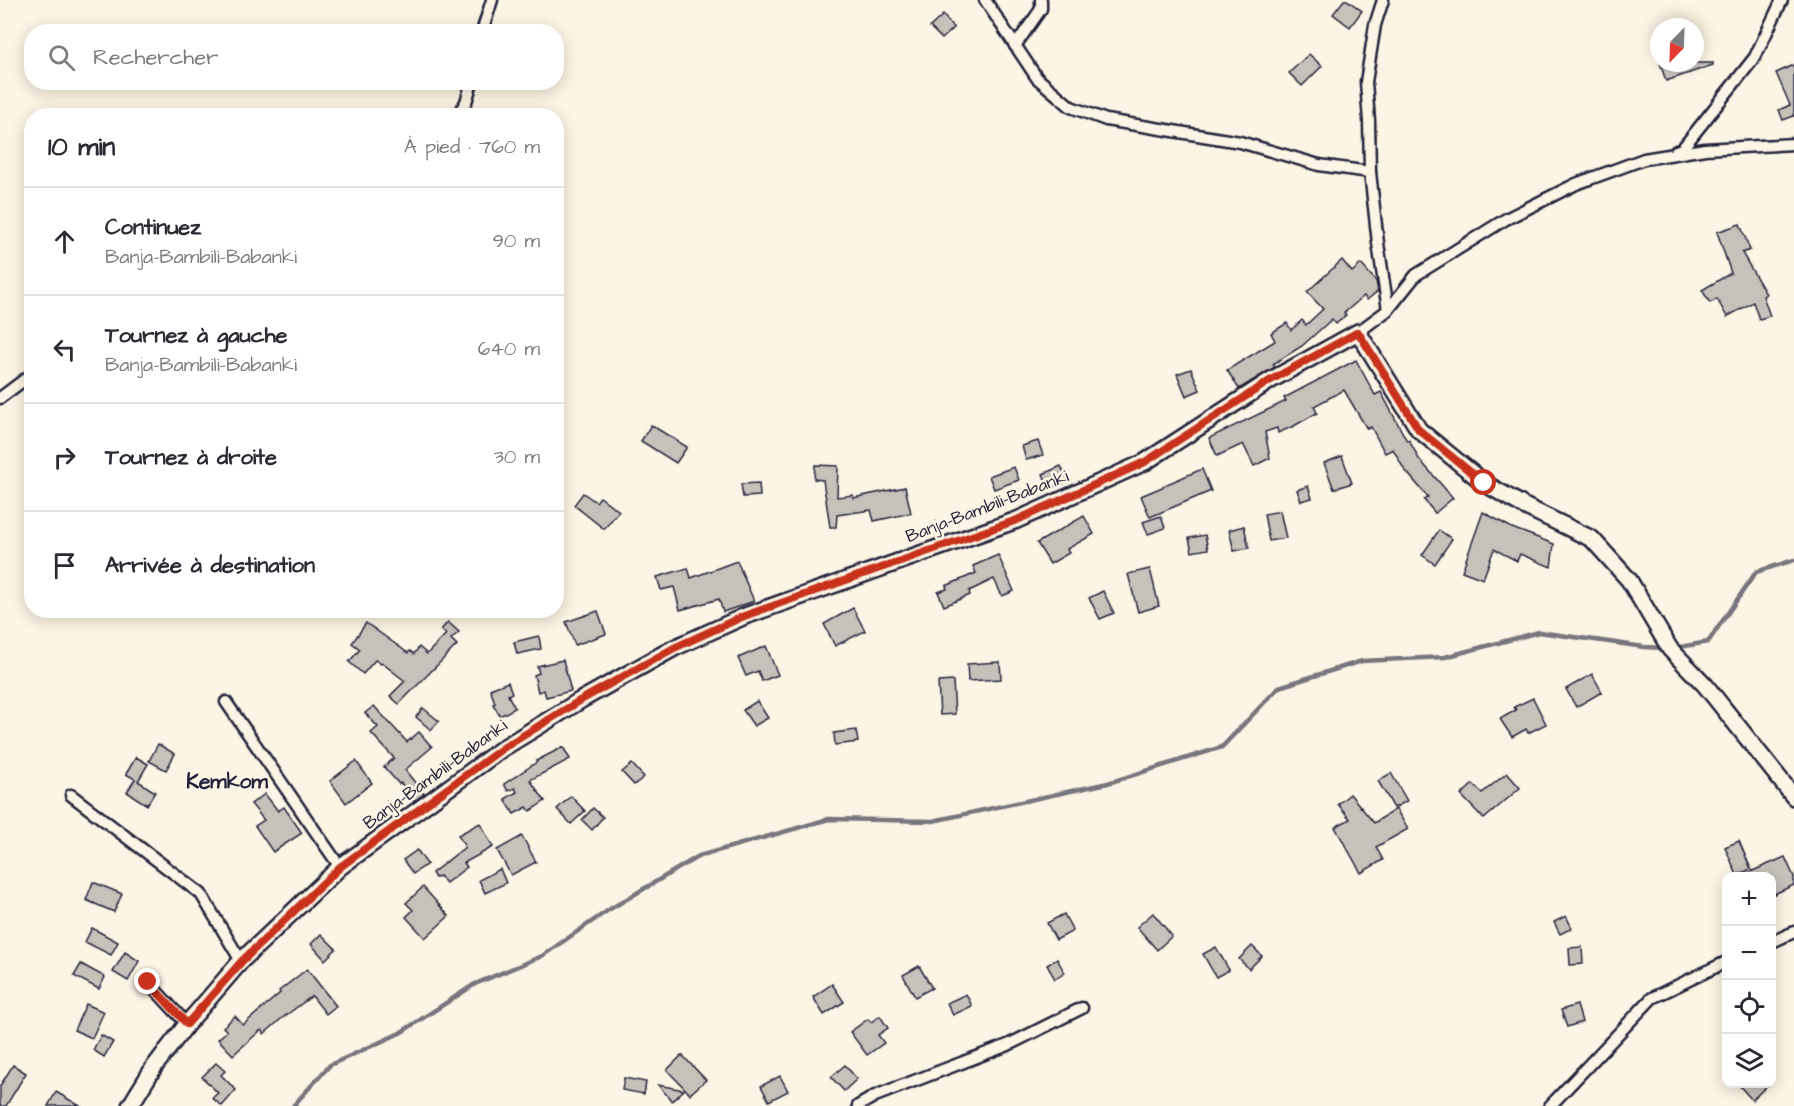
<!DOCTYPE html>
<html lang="fr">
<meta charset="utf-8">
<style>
:root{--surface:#fff;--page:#f2f2f3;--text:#2b2b33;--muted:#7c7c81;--line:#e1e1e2}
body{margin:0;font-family:"Architects Daughter",sans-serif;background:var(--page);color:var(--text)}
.controls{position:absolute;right:18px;bottom:18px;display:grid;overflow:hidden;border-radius:12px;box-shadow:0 3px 15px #0003}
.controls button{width:54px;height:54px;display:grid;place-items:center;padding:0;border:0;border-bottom:2px solid var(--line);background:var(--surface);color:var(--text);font:30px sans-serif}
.compass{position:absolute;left:1650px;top:18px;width:54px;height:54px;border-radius:50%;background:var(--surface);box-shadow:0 3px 15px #0003;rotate:203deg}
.stop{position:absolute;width:18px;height:18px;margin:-14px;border:4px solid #c8321e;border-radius:50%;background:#fff}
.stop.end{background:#c8321e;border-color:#fff;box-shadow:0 2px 6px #0008}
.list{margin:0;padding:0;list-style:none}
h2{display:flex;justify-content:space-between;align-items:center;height:78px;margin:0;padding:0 24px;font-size:26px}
h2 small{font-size:20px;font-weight:400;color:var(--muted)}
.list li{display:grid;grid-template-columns:39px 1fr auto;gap:18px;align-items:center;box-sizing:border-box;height:108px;padding:0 24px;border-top:2px solid var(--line)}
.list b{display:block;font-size:22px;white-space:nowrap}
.list p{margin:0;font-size:20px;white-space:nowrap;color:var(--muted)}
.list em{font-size:20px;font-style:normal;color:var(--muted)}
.icon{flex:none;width:33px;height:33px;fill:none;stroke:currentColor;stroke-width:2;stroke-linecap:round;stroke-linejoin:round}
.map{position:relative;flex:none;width:1794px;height:1106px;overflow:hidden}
.search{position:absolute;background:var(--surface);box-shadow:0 3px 15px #0003;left:24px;top:24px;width:540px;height:66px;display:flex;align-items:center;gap:15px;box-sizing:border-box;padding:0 21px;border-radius:24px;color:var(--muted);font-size:22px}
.panel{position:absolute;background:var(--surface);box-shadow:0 3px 15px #0003;left:24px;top:108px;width:540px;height:510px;border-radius:24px}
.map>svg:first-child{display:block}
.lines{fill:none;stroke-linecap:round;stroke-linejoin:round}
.stream{stroke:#78757e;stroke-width:4.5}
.building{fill:#c6c1bb;stroke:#22223b;stroke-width:1.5}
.street-casing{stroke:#22223b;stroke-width:15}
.secondary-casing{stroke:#22223b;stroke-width:20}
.street{stroke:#fcf5e5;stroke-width:10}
.secondary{stroke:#fcf5e5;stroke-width:15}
.route{stroke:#c8321e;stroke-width:8}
.labels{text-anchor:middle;stroke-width:5;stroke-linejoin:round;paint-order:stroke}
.street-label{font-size:18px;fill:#22223b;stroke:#fcf5e5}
.quarter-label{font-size:21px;font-weight:bold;fill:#22223b;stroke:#fcf5e5}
</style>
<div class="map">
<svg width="1794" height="1106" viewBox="0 0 1794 1106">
<rect width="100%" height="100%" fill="#fcf5e5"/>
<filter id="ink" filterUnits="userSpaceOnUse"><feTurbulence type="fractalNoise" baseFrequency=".0167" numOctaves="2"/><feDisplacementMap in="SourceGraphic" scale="12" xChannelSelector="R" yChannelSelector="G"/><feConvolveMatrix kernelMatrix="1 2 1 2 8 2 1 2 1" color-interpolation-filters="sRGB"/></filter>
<g filter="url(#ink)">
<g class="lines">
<!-- stream -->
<g class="stream">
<path d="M1674,648L1708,642L1756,572L1794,560"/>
<path d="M293,1106L330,1065L400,1033L475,984L542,956L610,909L699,856L829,819L933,821L1108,783L1222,747L1279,687L1362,661L1445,657L1539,632L1644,647L1666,648"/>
</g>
</g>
<!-- building -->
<g class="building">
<path d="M1344,0H1347L1362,11L1350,27L1333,14Z"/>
<path d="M943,15L954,28L942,39L930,27Z"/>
<path d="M1309,54L1322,66L1302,86L1289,73Z"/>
<path d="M1660,63H1713V65L1666,81Z"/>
<path d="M1794,65V116L1783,120L1779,110L1790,105L1776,73Z"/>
<path d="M1740,224L1750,250L1742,253L1766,294L1763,296L1770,316L1759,319L1753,302L1727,317L1717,299L1710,303L1702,290L1731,273L1717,232Z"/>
<path d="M1342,260L1352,272L1361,264L1376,281L1378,291L1367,300L1364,296L1344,313L1346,315L1336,324L1332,319L1302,346L1273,364L1275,367L1239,389L1227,370L1275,341L1271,333L1287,323L1291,330L1302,320L1306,325L1323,309L1307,292Z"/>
<path d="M1356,360L1375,395L1381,392L1407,441L1409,440L1419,459L1453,498L1435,513L1424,500L1428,497L1404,469L1393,449L1385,453L1371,427L1367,429L1344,390L1314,406L1317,413L1294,426L1278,433L1277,428L1265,432L1270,458L1254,466L1243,444L1217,456L1209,438L1286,401L1284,398Z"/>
<path d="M1191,369L1200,390L1186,396L1177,374Z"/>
<path d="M651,425L687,447L676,463L641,441Z"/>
<path d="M1038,441L1043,455L1026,460L1022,446Z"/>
<path d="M1342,456L1352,483L1334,489L1324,463Z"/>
<path d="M815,465L838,466L837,497L853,495V498L905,487L911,513L874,521L871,510L837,515L836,527H830L823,480L814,479Z"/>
<path d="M1061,466L1068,481L1049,489L1043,474Z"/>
<path d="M1014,467L1019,480L994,489L989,476Z"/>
<path d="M1202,469L1211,491L1150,517L1141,496L1167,485V484Z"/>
<path d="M759,483L760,496L743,497L741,484Z"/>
<path d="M1308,486L1312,498L1301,501L1297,490Z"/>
<path d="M583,493L596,502L600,497L619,511L604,529L574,505Z"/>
<path d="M1280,511L1286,538L1269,541L1264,514Z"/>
<path d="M1483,512L1512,528L1554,544L1551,567L1520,554L1517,561L1494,549L1483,579L1462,571Z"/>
<path d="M1084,516L1094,534L1067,549L1069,553L1050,564L1037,543Z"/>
<path d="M1161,516L1165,528L1148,534L1143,522Z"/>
<path d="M1244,526L1249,548L1234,551L1229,530Z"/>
<path d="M1439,530L1452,539L1435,564L1422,555Z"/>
<path d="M1205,535L1208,549L1192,552L1189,538Z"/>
<path d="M998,555L1014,591L1002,596L994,579L969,591L970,595L944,606L938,592L947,589L946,586L976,573L973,566Z"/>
<path d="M737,561L754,601L723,612L719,599L680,610L674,587L661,590L657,577L688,568L691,578Z"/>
<path d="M1150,569L1159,606L1138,612L1128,574Z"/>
<path d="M1103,591L1114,613L1100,619L1089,598Z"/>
<path d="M853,608L865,631L835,646L824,624Z"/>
<path d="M598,611L606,634L575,645L566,622Z"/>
<path d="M448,622L459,632L451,639L457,645L399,704L390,696L405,681L382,663L381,664L375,660L363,674L349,662L360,649L352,643L366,623L408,653L410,651L414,654L419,647L427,654L446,634L441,630Z"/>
<path d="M539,636L541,649L517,654L514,642Z"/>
<path d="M766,646L778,675L762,681L758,671L746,676L738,658Z"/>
<path d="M563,660L571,691L546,697L544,690L538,692L534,675L539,673L537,666Z"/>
<path d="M1000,662L1001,679L968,681L967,664Z"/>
<path d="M1592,674L1602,692L1576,707L1566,689Z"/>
<path d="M953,681L955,714L940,715L938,682Z"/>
<path d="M508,682L512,693L508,695L515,708L500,716L493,704L495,703L490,689Z"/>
<path d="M1533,698L1546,724L1528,733L1526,729L1512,737L1500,719L1516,710L1514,707Z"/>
<path d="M757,701L768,718L754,726L743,710Z"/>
<path d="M374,706L407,742L419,732L432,747L405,770L424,794L414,801L401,783L399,784L384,767L394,758L371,733L378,727L365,713Z"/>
<path d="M423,708L439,721L431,730L416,717Z"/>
<path d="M856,730L858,742L835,745L834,733Z"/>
<path d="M158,744L175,754L166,770L149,761Z"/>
<path d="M563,747L570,759L530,780L545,801L530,811L527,807L514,814L505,799L517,792L515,788L508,791L504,784L537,762L536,761Z"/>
<path d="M136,757L148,764L138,781L155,792L147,805L127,792L135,779L126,774Z"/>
<path d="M356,761L372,783L346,803L330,781Z"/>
<path d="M632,764L644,777L634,785L622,772Z"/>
<path d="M1391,773L1407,801L1394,808L1378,781Z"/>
<path d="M1507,773L1520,788L1484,819L1461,795L1473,784L1482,793Z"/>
<path d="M265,794L278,811L284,807L302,833L273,852L255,826L264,820L251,804Z"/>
<path d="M1350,794L1374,823L1396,809L1408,829L1376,847L1383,860L1361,873L1335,827L1350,819L1338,804Z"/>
<path d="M571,796L585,811L571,824L557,809Z"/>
<path d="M593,808L603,817L592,830L582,820Z"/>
<path d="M480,823L493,847L464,863L467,867L446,883L440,876L435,878L432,873L465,847L458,835Z"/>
<path d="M522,836L536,862L511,875L497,850Z"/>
<path d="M1739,841L1751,869L1737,875L1725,847Z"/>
<path d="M417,850L427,864L413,874L403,860Z"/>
<path d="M1785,857L1794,877V885L1772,895V876H1741Z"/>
<path d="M500,869L506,883L485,893L479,880Z"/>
<path d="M93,882L122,894L114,912L86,900Z"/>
<path d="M423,887L449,916L425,938L406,917L413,910L406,903Z"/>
<path d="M1153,913L1172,936L1157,950L1137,927Z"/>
<path d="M1064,914L1073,931L1056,940L1047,923Z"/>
<path d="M1566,916L1572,928L1560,934L1554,922Z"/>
<path d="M92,928L118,942L111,955L85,942Z"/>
<path d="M321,934L336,949L325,960L311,944Z"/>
<path d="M1252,946L1262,956L1249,969L1239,959Z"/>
<path d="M1216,947L1229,970L1216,977L1203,954Z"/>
<path d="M1582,947L1583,964L1570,965L1569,948Z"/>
<path d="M125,952L139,961L128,981L113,972Z"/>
<path d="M1057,959L1065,973L1055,979L1047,965Z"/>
<path d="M81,964L105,977L99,989L74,976Z"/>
<path d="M919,966L932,988L915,997L903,975Z"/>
<path d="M307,969L336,1006L326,1014L312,996L281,1019L264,1034L261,1030L233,1055L218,1039L227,1031L223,1027L235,1016L243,1025L280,993L279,991Z"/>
<path d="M832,984L844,1002L824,1015L813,997Z"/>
<path d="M966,994L972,1006L953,1015L947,1003Z"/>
<path d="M86,1004L104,1012L92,1038L74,1030Z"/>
<path d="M1577,1005L1582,1022L1567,1027L1561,1010Z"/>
<path d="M880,1016L888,1028L878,1035L884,1043L867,1055L850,1032L868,1019L871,1022Z"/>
<path d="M101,1035L113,1042L104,1057L93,1050Z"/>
<path d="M682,1055L706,1080L690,1094L667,1070Z"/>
<path d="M216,1063L225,1071L221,1075L236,1090L222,1106L212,1098L218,1093L202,1077Z"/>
<path d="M13,1065L26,1073L6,1106H0V1086Z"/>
<path d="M845,1065L857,1079L844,1091L831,1077Z"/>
<path d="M780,1076L788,1091L769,1101L761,1086Z"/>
<path d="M624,1078L646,1082L644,1094L622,1090Z"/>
<path d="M1737,1083H1770L1752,1100Z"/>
<path d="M658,1085L684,1090L672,1101Z"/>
<path d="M56,1092L80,1106H48Z"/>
</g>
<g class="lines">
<defs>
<g id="street">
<path d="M985,0L1037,78L1071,107L1106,120L1240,142L1319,165L1370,172"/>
<path d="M1383,0L1375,25L1366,82L1369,121L1370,172L1378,243L1388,310"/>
<path d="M482,32L492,0"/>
<path d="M1015,46L1041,9V0"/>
<path d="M457,116L466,102L472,82"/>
<path d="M1676,151L1682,149L1755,57L1782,0"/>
<path d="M1358,332L1388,310L1416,275L1506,219L1576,184L1644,159L1705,149L1794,144"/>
<path d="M0,398L32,374"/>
<path d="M226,702L340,867"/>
<path d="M71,795L201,894L241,961"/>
<path d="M1772,942L1794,932"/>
<path d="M148,982L187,1024"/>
<path d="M858,1106L875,1096L1008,1045L1082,1008"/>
<path d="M1550,1106L1652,998L1726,962"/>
</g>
<path id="secondary" d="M130,1106L154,1067L187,1024L241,961L340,867L503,748L581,700L674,648L745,616L1017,520L1145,462L1271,380L1358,332L1419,430L1484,483L1524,506L1592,539L1629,580L1670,649L1705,685L1794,797"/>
</defs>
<!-- street casing -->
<use href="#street" class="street-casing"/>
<!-- secondary casing -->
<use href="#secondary" class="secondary-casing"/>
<!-- street -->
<use href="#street" class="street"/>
<!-- secondary -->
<use href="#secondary" class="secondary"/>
</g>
</g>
<g class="lines" filter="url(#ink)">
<!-- route -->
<path class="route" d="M148,982L187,1024L242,961L340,867L503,748L581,700L674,648L744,616L1017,520L1145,462L1271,380L1358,332L1419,430L1484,483"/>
</g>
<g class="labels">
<!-- street labels -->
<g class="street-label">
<text transform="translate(987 506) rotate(-21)" y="6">Banja-Bambili-Babanki</text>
<text transform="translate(435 774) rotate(-36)" y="6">Banja-Bambili-Babanki</text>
</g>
<!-- quarter labels -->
<g class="quarter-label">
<text x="227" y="788">Kemkom</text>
</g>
</g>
</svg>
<div class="controls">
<button>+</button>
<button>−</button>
<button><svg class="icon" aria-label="locate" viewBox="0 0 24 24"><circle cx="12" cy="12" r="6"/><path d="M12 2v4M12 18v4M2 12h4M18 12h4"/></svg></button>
<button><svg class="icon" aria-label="layers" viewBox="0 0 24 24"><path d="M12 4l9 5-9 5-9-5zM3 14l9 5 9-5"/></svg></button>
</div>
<svg class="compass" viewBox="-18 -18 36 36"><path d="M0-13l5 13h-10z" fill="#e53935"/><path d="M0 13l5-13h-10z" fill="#7c7c81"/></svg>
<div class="stop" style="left:1484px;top:483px"></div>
<div class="stop end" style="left:148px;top:982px"></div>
<div class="search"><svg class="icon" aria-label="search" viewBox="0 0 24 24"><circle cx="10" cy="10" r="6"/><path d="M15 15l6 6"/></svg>Rechercher</div>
<section class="panel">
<h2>10 min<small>À pied · 760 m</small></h2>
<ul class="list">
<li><svg class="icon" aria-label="ahead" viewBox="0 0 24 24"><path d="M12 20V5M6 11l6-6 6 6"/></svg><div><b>Continuez</b><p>Banja-Bambili-Babanki</p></div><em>90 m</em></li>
<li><svg class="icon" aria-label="left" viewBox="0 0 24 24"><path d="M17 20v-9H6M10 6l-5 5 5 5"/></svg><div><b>Tournez à gauche</b><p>Banja-Bambili-Babanki</p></div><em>640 m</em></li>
<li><svg class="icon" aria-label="right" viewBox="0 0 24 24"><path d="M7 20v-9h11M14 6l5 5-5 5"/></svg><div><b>Tournez à droite</b></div><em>30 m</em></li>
<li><svg class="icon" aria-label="arrive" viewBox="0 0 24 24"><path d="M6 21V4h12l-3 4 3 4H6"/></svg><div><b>Arrivée à destination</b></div></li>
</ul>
</section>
</div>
